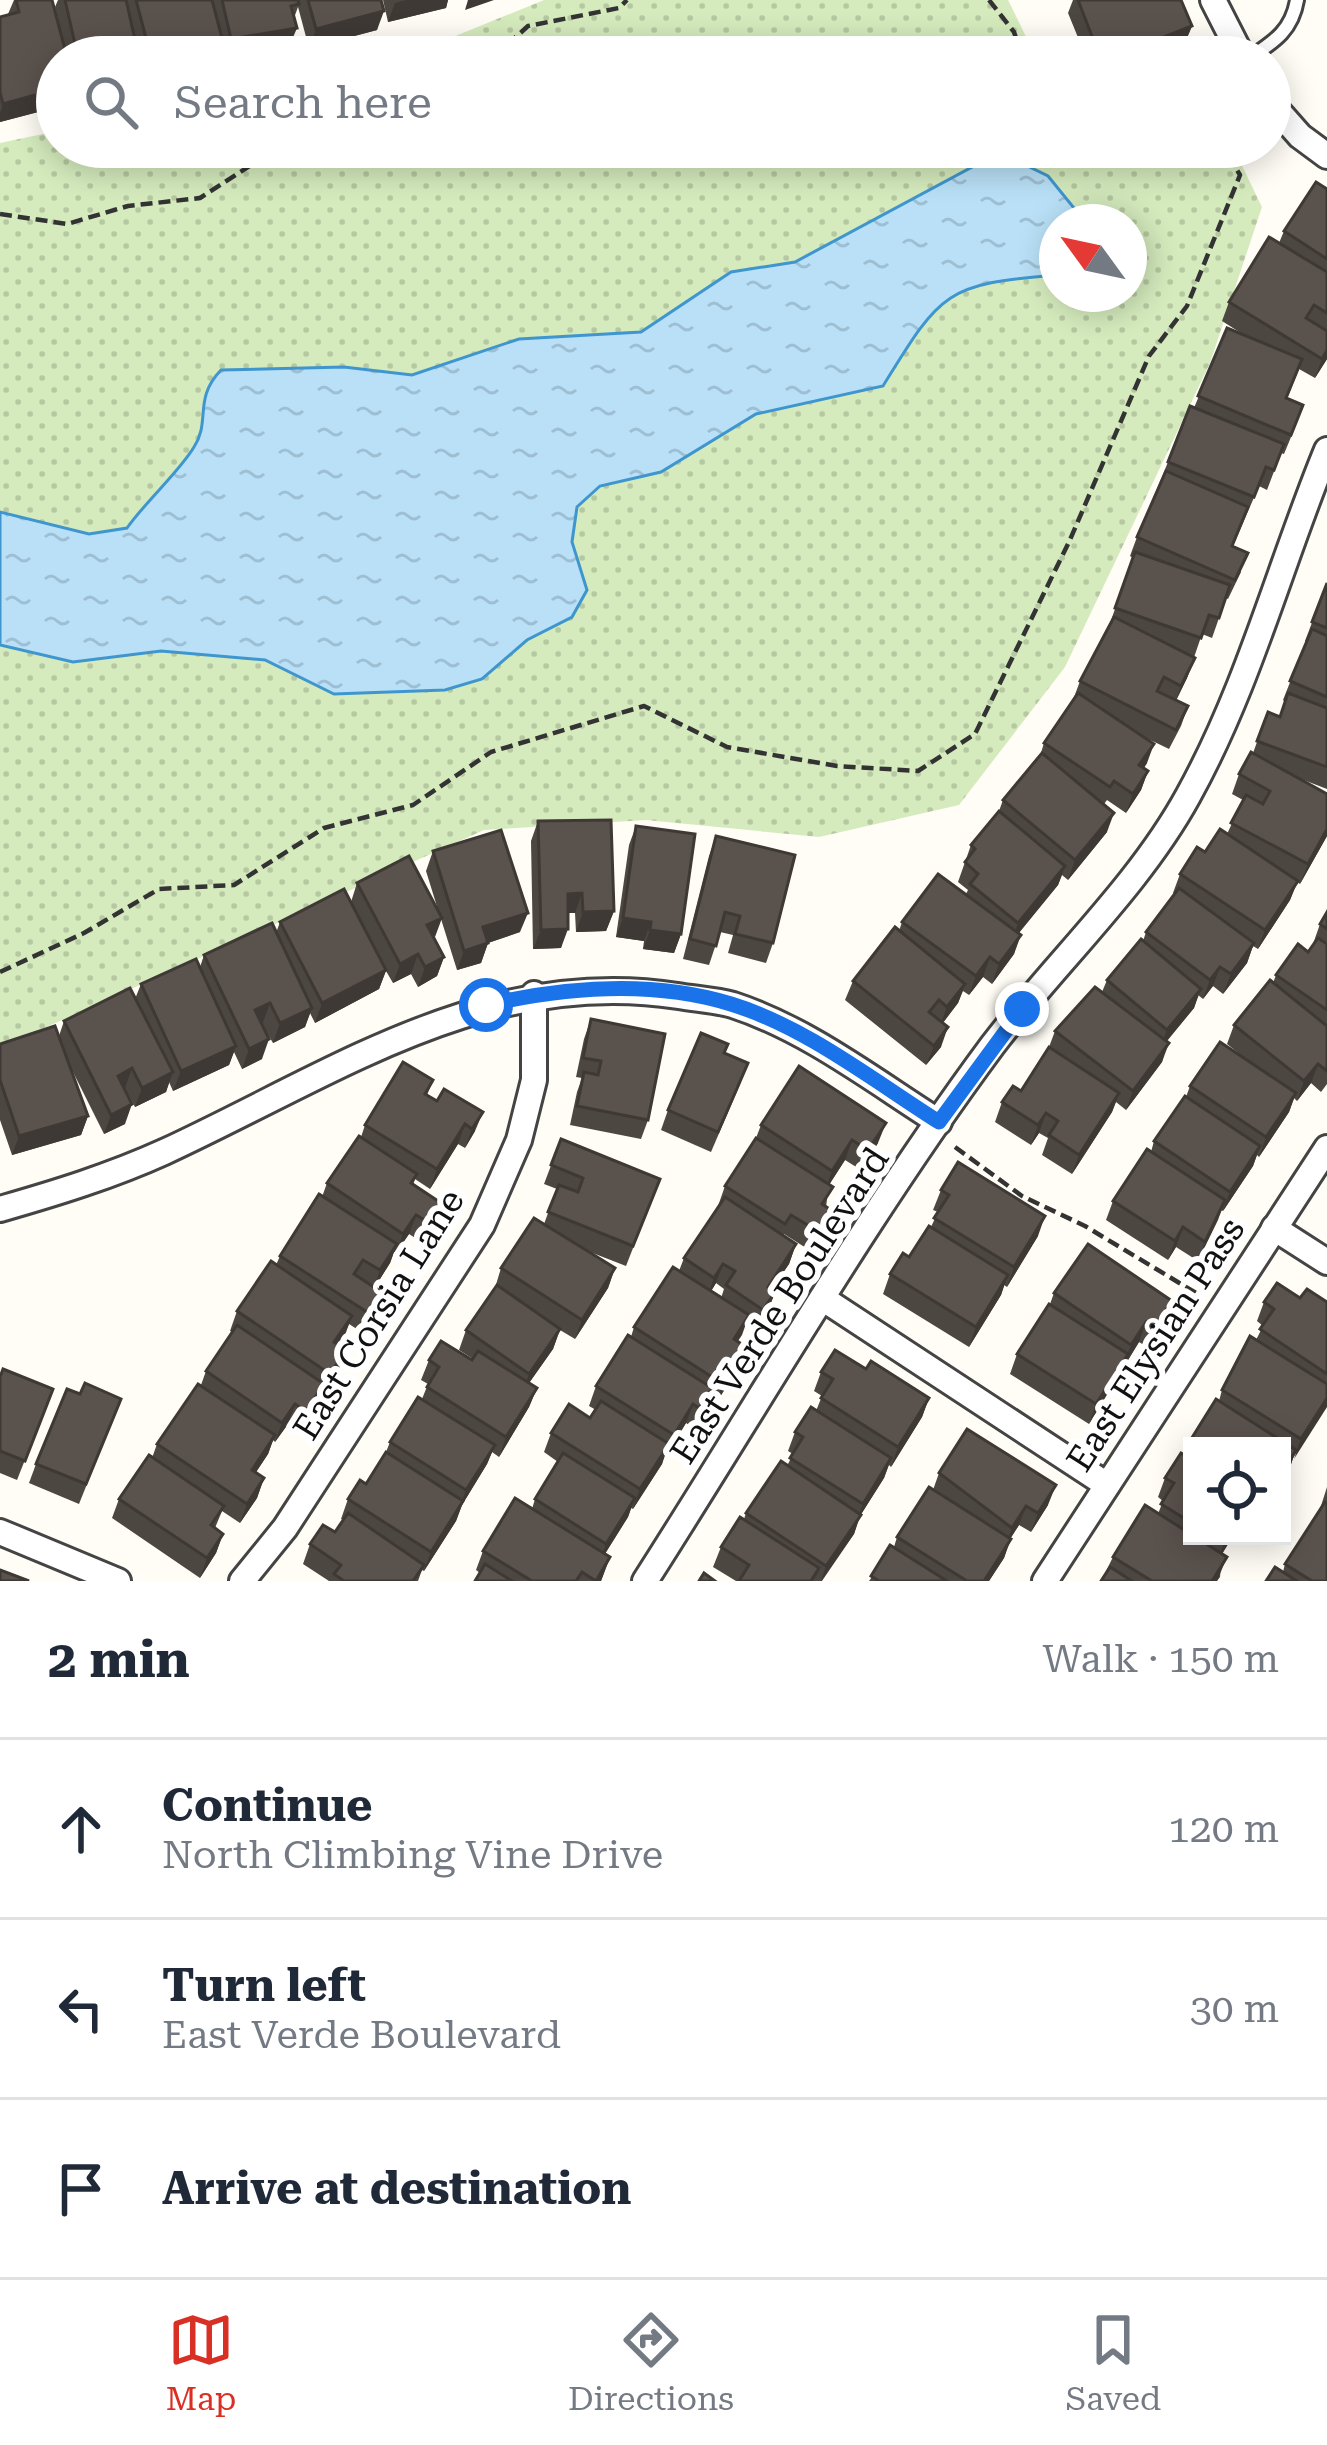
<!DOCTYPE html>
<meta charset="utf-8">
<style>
:root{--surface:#fff;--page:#f2f2f3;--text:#1f2937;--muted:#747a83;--line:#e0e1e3;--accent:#d93025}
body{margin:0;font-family:"Roboto Serif",serif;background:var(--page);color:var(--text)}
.controls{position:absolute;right:36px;bottom:36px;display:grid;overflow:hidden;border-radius:0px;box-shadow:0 6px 30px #0003}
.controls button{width:108px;height:108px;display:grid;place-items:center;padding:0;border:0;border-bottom:3px solid var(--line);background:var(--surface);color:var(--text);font:60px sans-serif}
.compass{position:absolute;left:1039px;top:204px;width:108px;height:108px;border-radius:50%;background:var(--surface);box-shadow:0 6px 30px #0003;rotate:303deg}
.stop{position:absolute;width:36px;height:36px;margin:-27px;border:9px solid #1a73e8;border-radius:50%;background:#fff}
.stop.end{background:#1a73e8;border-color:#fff;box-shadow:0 3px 12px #0008}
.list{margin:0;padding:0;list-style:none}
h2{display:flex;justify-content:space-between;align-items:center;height:156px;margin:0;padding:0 48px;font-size:51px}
h2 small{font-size:39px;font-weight:400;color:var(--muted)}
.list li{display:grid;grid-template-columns:78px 1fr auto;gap:36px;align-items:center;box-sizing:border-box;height:180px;padding:0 48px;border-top:3px solid var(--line)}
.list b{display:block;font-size:45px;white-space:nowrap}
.list p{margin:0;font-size:39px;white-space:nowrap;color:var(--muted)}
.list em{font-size:39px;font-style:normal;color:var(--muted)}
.icon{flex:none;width:66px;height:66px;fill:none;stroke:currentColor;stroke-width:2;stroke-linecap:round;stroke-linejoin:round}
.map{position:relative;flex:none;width:1327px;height:1581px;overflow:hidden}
.search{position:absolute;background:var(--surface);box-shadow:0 6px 30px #0003;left:36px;right:36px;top:36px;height:132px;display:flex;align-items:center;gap:30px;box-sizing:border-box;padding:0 42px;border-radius:66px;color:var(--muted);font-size:45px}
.sheet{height:696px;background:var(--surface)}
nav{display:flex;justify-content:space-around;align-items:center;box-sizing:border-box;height:168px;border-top:3px solid var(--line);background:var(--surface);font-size:33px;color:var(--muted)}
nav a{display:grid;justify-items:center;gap:6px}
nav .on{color:var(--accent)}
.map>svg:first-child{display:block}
.grass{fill:url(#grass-dots);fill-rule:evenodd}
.water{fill:url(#water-ripples);stroke:#3f96cf;stroke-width:3}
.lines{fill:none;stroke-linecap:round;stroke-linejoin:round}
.service-casing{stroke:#444;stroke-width:18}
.minor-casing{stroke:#444;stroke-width:30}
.path{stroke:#333;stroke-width:4.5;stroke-dasharray:12 6;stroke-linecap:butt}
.service{stroke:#fff;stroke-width:12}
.minor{stroke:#fff;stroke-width:24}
.wall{fill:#4d4742;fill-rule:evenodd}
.shaded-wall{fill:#3f3936}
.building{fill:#5a524d;stroke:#3f3936;stroke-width:3}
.route{stroke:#1a73e8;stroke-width:15}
.labels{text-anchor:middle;stroke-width:12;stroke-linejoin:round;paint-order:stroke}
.street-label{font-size:36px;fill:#111;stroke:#fff}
</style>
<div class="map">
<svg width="1327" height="1581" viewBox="0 0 1327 1581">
<defs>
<pattern id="grass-dots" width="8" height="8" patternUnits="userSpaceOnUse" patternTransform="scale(3)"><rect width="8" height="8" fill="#d5ebbd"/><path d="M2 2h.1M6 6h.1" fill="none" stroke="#b6c8a1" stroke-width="1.8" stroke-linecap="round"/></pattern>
<pattern id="water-ripples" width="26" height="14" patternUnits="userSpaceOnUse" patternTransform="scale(3)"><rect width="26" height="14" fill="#b9e0f7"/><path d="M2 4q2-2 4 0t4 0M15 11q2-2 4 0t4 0" fill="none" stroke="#9ebfd3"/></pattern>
</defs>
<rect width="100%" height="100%" fill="#fffdf5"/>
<!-- grass -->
<g class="grass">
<path d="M544,0H1008L1036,57H404Z"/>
<path d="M57,131V147H1233L1262,207L1210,363L1065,667L959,805L819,837L646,820L484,830L0,1048V143ZM1057,222H1129V294H1057Z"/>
</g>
<!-- water -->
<path class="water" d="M1009,157L1048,176L1078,213V222H1057V275C945,284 941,292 883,386L756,414L661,472L600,486L577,507L572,542L587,590L572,617L527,640L482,679L445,690L334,694L265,660L161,651L73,662L0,645V512L89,534L127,528C147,500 179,472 194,447C211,421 193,399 221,370L344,367L412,375L519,339L641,332L731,272L795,262L976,165Z"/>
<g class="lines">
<defs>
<path id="service" d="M1251,57C1275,41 1292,30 1297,0"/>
<g id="minor">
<path d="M1213,0L1242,57"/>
<path d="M1270,102L1300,136L1327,156"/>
<path d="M0,1209C56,1193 111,1176 164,1152C333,1074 485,966 678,996C696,999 716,1000 733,1005C807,1029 874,1081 939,1122"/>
<path d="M1274,1228L1327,1262"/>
<path d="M825,1300L1107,1485"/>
<path d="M0,1532L118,1581"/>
<path d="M242,1581L285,1528L482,1225L519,1140L534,1080V994"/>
<path d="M645,1581C759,1403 866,1216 992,1046C1055,963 1138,887 1188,796C1249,686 1280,564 1327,450"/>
<path d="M1045,1581L1327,1148"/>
</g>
</defs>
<!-- service casing -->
<use href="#service" class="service-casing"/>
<!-- minor casing -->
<use href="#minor" class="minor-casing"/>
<!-- path -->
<g class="path">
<path d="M989,0L1014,32L1022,57"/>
<path d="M494,57L528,26L619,8L627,0"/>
<path d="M0,214L67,224L128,206L200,198L279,147"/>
<path d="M0,972L84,933L159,889L234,885L324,828L413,805L491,752L644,706L727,747L837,766L918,771L975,734L1069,542L1149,356L1187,306L1240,175L1223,147"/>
<path d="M955,1147L1022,1196L1085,1226L1201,1296"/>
</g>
<!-- service -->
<use href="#service" class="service"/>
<!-- minor -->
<use href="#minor" class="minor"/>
</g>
<!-- wall -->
<g class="wall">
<path d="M14,0H52L64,46L55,7L58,0H381L377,30L309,48L298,7L294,18L289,47L233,57H57V107L0,122V17L8,14Z"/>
<path d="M383,0H448L446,8L388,22Z"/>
<path d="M1073,0H1170L1192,26L1184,45L1155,57H1086L1068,13Z"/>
<path d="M1327,189V359L1315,378L1299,369L1287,399L1296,425L1284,454L1281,453L1267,490L1259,486L1233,546L1241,572L1228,599L1226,598L1212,638L1202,634L1187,678L1176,700L1188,706L1181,726L1169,749L1138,734L1147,763L1144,768L1148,771L1141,790L1126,813L1107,800L1104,804L1107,832L1068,880L1062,875L1058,885L1019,933L1014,954L992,984L983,977L969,995L963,991L958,1003L943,1023L941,1047L926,1065L845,1000L853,981L899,931L902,922L966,894L968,890L958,882L971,845L999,811L1003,800L1040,756L1044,743L1073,700L1080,681L1109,626L1133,558L1130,556L1137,537L1168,462L1194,408L1227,328L1244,335L1222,321L1229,302L1279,243L1284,231Z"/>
<path d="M1327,583V789L1301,779L1327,836L1300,884L1297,882L1290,900L1258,949L1253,946L1247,963L1223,994L1213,986L1203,999L1198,995L1194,1008L1167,1041L1162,1062L1126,1110L1116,1102L1112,1112L1072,1174L1042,1155L1048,1138L1039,1133L1031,1145L995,1122L1002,1102L1021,1091L1049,1047L1055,1031L1102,992L1107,980L1143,941L1146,932L1175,894L1173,893L1180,874L1227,834L1243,800L1232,794L1239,774L1253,753L1268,712L1280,717L1285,702L1283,700L1306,642L1305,641Z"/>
<path d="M538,821L614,911L606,931L576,932L575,913H568L561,948L533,949L531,841Z"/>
<path d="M636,826L681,934L674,953L643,949L644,941L616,937L629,845Z"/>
<path d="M716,836L773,943L766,963L728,953L733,935L720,932L709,965L683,959L709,856Z"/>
<path d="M433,851L520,932L488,943L481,963L457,970L441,919L434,938L444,957L437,976L418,987L411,974L393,983L386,971L379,989L315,1023L310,1013L305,1027L273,1043L261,1023L262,1059L242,1069L234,1052L229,1065L173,1091L169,1082L166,1092L135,1107L125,1088V1124L104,1134L70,1066L88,1116L81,1135L12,1155L0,1120V1044L59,1036L64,1021L135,999L141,984L200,967L204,955L276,933L280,922L351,902L357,883L439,913L426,871Z"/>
<path d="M1327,912V1084L1321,1092L1311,1083L1297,1101L1294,1098L1289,1112L1259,1157L1257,1155L1253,1166L1223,1211L1221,1210L1198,1261L1176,1247L1168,1260L1106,1220L1113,1201L1151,1152L1154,1141L1186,1097L1190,1086L1247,1060L1227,1044L1234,1025L1273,983L1276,975L1308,952L1313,944L1320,924Z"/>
<path d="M591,1019L648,1120L641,1139L570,1125L577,1092L582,1078L576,1077L584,1039Z"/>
<path d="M725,1053L741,1082L711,1152L661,1130L668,1110Z"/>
<path d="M433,1080L427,1095L475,1131L465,1148L458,1144L430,1189L415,1179L413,1185L441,1203L433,1222L420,1241L409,1234L396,1253L394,1252L390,1263L375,1287L383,1293L376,1312L363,1333L349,1324L339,1345V1370L323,1393L321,1392L317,1403L299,1431L288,1424L275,1442L273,1440L268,1454L256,1472L264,1478L257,1498L240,1523L222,1511L215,1528L223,1534L216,1553L200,1578L112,1518L119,1499L152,1458L157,1444L201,1385L206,1371L232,1332L230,1331L237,1311L276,1265L280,1256L322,1197L327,1183L361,1137L365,1125Z"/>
<path d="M761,1125L878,1143L861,1170L845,1160L829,1185L826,1207L827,1231L814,1253L784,1234L783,1236L796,1244L789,1264L772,1289L775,1292L768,1311L756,1330L746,1323L737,1342L746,1347L739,1367L716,1403L709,1399L705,1408L692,1427L686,1423L667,1454L665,1453L662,1464L633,1509L631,1508L628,1517L605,1554L610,1557L601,1581H475L480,1573L476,1570L483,1551L532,1509L535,1499L558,1462L544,1452L551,1433L590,1418L596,1410L589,1406L596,1386L631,1337L634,1327L679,1271L684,1258L718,1206L725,1186L756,1138ZM716,1283L724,1289L721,1298L711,1291Z"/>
<path d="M561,1139L660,1179L626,1266L585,1250L615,1268L608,1288L575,1339L560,1330L553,1349L529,1383L537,1388L529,1407L499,1457L492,1452L487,1464L462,1505L456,1521L424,1571L422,1570L418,1581H329L303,1564L310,1544L335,1532L343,1520L341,1519L348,1499L366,1484L386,1452L390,1442L422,1399L428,1384L421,1380L429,1360L473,1359L459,1350L466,1330L495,1288L501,1268L544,1224L557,1189L544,1184Z"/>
<path d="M941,1190L1038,1236L1007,1287L1004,1285L1001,1295L969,1347L883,1294L890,1274L909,1257L931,1227L938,1212L933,1210Z"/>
<path d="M1054,1293L1172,1301L1165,1321L1147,1347L1139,1342L1089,1424L1010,1374L1017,1354L1050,1304Z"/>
<path d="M1300,1298L1327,1302V1406L1293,1458L1289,1470L1192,1446V1536H1233L1222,1554L1220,1577L1217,1581H1101L1113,1557L1158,1514L1163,1501L1158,1497L1165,1478L1184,1455L1188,1444L1219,1401L1222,1390L1256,1340L1263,1326L1257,1321L1264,1302Z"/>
<path d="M866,1369L929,1398L922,1417L891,1467L889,1465L884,1478L860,1516L854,1534L822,1581H736L713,1567L721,1547L744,1519L746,1513L787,1466L793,1454L788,1451L795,1432L816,1411L822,1396L814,1391L821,1372Z"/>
<path d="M0,1377L53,1389L17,1480L0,1473Z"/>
<path d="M121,1399L79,1504L29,1483L36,1464Z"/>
<path d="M939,1473L1048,1505L1031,1532L1019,1525L1010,1539L1004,1558L989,1581H869L894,1547L897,1537L933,1490Z"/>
<path d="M1327,1487V1581H1266L1283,1572L1285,1564L1320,1509Z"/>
</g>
<!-- shaded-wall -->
<g class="shaded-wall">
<path d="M406,0H448L446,8L388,22L395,3Z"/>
<path d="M468,0H494L465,10Z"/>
<path d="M384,11L377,30L309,48L316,29Z"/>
<path d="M1192,26L1184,45L1155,57H1113Z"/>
<path d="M297,28L289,47L233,57H211L226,53L231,39Z"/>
<path d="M57,89V107L0,122V113L3,104Z"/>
<path d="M1327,350V359L1315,378L1322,359Z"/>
<path d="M1195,658L1187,678L1174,705L1181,686Z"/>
<path d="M1154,744L1147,763L1132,784L1139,765Z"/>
<path d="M1148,771L1141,790L1126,813L1133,794Z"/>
<path d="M1114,813L1107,832L1068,880L1075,860Z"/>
<path d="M1327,829V836L1300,884L1308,864Z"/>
<path d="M1065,866L1058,885L1011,942L1018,923Z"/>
<path d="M1298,881L1290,900L1258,949L1265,930Z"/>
<path d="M582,893L575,913H561L568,894Z"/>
<path d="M614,911L606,931L576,932L583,912Z"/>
<path d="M528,913L520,932L476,947L483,927Z"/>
<path d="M442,918L435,937L427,925Z"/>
<path d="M623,918L651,922L644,941L616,937Z"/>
<path d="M568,929L561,948L533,949L541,930Z"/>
<path d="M650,930L681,934L674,953L643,949Z"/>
<path d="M1021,935L1014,954L992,984L999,964Z"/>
<path d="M488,943L481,963L457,970L464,951Z"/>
<path d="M1254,943L1247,963L1223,994L1231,974Z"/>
<path d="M418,954L411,974L393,983L400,964Z"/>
<path d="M444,957L437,976L418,987L425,967Z"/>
<path d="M990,957L983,977L969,995L976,976Z"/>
<path d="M1220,967L1213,986L1203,999L1210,980Z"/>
<path d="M386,970L379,989L315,1023L322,1003Z"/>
<path d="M965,984L958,1003L940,1026L947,1007Z"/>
<path d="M1201,989L1194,1008L1160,1049L1167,1030Z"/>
<path d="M270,1003L263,1022L248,1029L255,1010Z"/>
<path d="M312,1008L305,1027L273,1043L280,1023Z"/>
<path d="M948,1027L941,1047L926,1065L934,1046Z"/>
<path d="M269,1039L262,1059L242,1069L249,1049Z"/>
<path d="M1169,1043L1162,1062L1126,1110L1133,1091Z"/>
<path d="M236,1046L229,1065L173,1091L181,1071Z"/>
<path d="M1318,1064L1311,1083L1297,1101L1304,1081Z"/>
<path d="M132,1068L125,1088L111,1095L118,1076Z"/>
<path d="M173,1072L166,1092L135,1107L142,1088Z"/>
<path d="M1119,1093L1112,1112L1072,1174L1079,1155Z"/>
<path d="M1296,1093L1289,1112L1259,1157L1266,1137Z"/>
<path d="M132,1104L125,1124L104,1134L111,1115Z"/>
<path d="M483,1112L475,1131L465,1148L472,1129Z"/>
<path d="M1046,1113L1039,1133L1031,1145L1038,1125Z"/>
<path d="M88,1116L81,1135L12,1155L19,1136Z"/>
<path d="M886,1123L878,1143L861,1170L868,1150Z"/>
<path d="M465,1124L458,1144L430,1189L437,1169Z"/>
<path d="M852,1140L845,1160L825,1191L832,1171Z"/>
<path d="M1260,1146L1253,1166L1223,1211L1230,1192Z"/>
<path d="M1225,1200L1218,1220L1198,1261L1205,1242Z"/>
<path d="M441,1203L433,1222L420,1241L428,1222Z"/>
<path d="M834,1212L827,1231L814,1253L821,1233Z"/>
<path d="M416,1215L409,1234L396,1253L403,1234Z"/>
<path d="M1045,1216L1038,1236L1007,1287L1014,1267Z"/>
<path d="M1183,1227L1176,1247L1168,1260L1175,1241Z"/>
<path d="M397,1244L390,1263L373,1290L380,1270Z"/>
<path d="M796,1244L789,1264L760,1306L768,1287Z"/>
<path d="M723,1264L716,1283L707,1298L714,1278Z"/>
<path d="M615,1268L608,1288L575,1339L582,1320Z"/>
<path d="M1008,1275L1001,1295L969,1347L976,1327Z"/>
<path d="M775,1292L768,1311L756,1330L763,1310Z"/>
<path d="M383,1293L376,1312L363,1333L370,1314Z"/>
<path d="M1172,1301L1165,1321L1147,1347L1154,1327Z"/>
<path d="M749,1315L742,1335L726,1359L734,1339Z"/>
<path d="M352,1316L345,1335L327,1362L334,1342Z"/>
<path d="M1146,1322L1139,1342L1089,1424L1096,1404Z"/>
<path d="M560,1329L553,1349L522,1393L529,1374Z"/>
<path d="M746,1347L739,1367L716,1403L723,1384Z"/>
<path d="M346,1350L339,1370L323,1393L330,1374Z"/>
<path d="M324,1384L317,1403L299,1431L306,1411Z"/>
<path d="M537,1388L529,1407L499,1457L506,1437Z"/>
<path d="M712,1388L705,1408L692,1427L699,1408Z"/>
<path d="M929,1398L922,1417L891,1467L898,1447Z"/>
<path d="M1327,1398V1407L1294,1459L1301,1439Z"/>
<path d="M295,1404L288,1424L275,1442L282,1423Z"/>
<path d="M693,1404L686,1423L667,1454L674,1435Z"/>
<path d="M275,1435L268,1454L245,1489L252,1470Z"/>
<path d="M669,1444L662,1464L633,1509L640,1489Z"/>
<path d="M495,1445L487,1464L462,1505L456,1521L424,1571L431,1552L460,1506L466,1490Z"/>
<path d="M1296,1450L1289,1470L1282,1480V1472Z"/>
<path d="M891,1458L884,1478L860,1516L854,1534L821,1581L826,1566L856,1521L863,1504Z"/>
<path d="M264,1478L257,1498L240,1523L247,1504Z"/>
<path d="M1056,1485L1048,1505L1031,1532L1038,1513Z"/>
<path d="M635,1498L628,1517L599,1563L606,1544Z"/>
<path d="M1026,1506L1019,1525L1005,1547L1012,1528Z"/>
<path d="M223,1534L216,1553L200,1578L207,1558Z"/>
<path d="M1228,1536H1233L1217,1562L1224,1543Z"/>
<path d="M1011,1539L1004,1558L989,1581H984Z"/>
<path d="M610,1557L601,1581H596Z"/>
<path d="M1227,1557L1217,1581H1212Z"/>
</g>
<!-- building -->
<g class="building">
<path d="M16,0H52L67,57H57V89L3,104L0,92V17L19,12Z"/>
<path d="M65,0H126L139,57H78Z"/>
<path d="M136,0H212L226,53L211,57H151Z"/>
<path d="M222,0H298L299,4L291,6L297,28L231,39Z"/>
<path d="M308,0H381L384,11L316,29Z"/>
<path d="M1078,0H1181L1192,26L1113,57H1100Z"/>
<path d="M1316,182L1327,189V259L1284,231Z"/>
<path d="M1269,237L1327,272V313L1314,305L1306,318L1327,331V350L1322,359L1229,302Z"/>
<path d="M1227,328L1302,359L1286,398L1303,405L1291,435L1198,396Z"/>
<path d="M1190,406L1284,444L1274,470L1266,467L1254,497L1168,462Z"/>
<path d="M1166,471L1248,507L1232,546L1248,553L1235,580L1137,537Z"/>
<path d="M1135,552L1230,585L1219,618L1209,615L1201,638L1115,608Z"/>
<path d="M1327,583V628L1312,622Z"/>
<path d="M1114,617L1195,658L1181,686L1164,677L1157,691L1188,706L1176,730L1080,681Z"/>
<path d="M1312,629L1327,636V697L1290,681Z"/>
<path d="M1078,693L1154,744L1139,765L1148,771L1133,794L1114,781L1110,787L1044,743Z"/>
<path d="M1288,693L1327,708V767L1257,741L1268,712L1280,717Z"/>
<path d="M1251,752L1327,794V829L1308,864L1231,823L1246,795L1263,804L1270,791L1239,774Z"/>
<path d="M1042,753L1114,813L1075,860L1003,800Z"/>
<path d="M999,811L1065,866L1018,923L970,884L978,874L965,862L975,849L971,845Z"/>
<path d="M611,820L614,911L583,912L582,893L568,894V929L541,930L538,821Z"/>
<path d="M636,826L695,834L681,934L650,930L651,922L623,918Z"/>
<path d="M1220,829L1298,881L1265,930L1180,874L1197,847L1205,852Z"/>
<path d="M501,830L528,913L483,927L488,943L464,951L433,851Z"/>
<path d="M716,836L795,855L773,943L735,934L740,916L725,912L716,946L690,939Z"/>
<path d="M409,856L442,918L427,925L444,957L425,967L418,954L400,964L357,883Z"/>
<path d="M938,874L1021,935L999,964L990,957L976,976L902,922Z"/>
<path d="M1179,888L1254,943L1231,974L1220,967L1210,980L1146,932Z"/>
<path d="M344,889L386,970L322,1003L280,922Z"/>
<path d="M1327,912V929L1320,924Z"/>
<path d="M272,923L312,1008L280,1023L270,1003L255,1010L269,1039L249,1049L204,955Z"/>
<path d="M895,927L965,984L947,1007L939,1000L929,1012L948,1027L934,1046L853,981Z"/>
<path d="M1318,938L1327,944V1010L1276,975L1298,944L1308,952Z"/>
<path d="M1141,939L1201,989L1167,1030L1107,980Z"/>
<path d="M196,959L236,1046L181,1071L141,984Z"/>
<path d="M1270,980L1327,1026V1071L1318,1064L1304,1081L1234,1025Z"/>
<path d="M1095,987L1169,1043L1133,1091L1055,1031Z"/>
<path d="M130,988L173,1072L142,1088L132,1068L118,1076L132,1104L111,1115L64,1021Z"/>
<path d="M591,1019L665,1034L648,1120L577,1106L584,1072L598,1075L601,1061L583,1058Z"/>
<path d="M55,1026L88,1116L19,1136L0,1080V1044Z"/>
<path d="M701,1033L728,1044L724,1053L748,1063L718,1132L668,1110Z"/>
<path d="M1220,1042L1296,1093L1266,1137L1190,1086Z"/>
<path d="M1049,1047L1119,1093L1079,1155L1049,1135L1058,1121L1046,1113L1038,1125L1002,1102L1013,1086L1021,1091Z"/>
<path d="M403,1062L433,1080L425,1094L437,1101L444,1089L483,1112L472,1129L465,1124L437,1169L365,1125Z"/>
<path d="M799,1066L886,1123L868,1150L852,1140L832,1171L761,1125Z"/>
<path d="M1185,1096L1260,1146L1230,1192L1154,1141Z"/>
<path d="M359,1136L417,1174L411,1183L441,1203L428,1222L416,1215L403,1234L327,1183Z"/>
<path d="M756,1138L833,1187L822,1204L834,1212L821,1233L791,1215L785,1224L725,1186Z"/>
<path d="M561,1139L660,1179L633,1246L548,1212L559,1185L578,1192L583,1178L551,1165Z"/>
<path d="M1147,1149L1225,1200L1205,1242L1183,1227L1175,1241L1113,1201Z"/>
<path d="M958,1162L1045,1216L1014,1267L934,1218L949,1195L941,1190Z"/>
<path d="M319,1194L397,1244L380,1270L363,1260L354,1274L383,1293L370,1314L280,1256Z"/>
<path d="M725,1197L796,1244L768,1287L775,1292L763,1310L726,1285L735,1271L723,1264L714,1278L684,1258Z"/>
<path d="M534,1218L615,1268L582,1320L501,1268Z"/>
<path d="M929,1226L1008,1275L976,1327L890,1274L903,1253L909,1257Z"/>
<path d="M1088,1244L1172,1301L1154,1327L1146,1322L1131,1345L1054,1293Z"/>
<path d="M271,1261L352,1316L334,1342L346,1350L330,1374L237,1311Z"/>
<path d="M673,1267L749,1315L734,1339L746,1347L723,1384L634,1327Z"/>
<path d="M1277,1283L1300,1298L1307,1289L1327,1302V1374L1260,1329L1274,1309L1264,1302Z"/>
<path d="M497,1285L560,1329L529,1374L466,1330Z"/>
<path d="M1049,1304L1128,1354L1096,1404L1017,1354Z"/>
<path d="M237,1325L324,1384L306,1411L295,1404L282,1423L206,1371Z"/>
<path d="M628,1335L712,1388L699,1408L693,1404L674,1435L596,1386Z"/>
<path d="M1250,1336L1327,1384V1398L1301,1439L1222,1390Z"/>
<path d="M441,1341L472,1360L478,1351L537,1388L506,1437L427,1387L439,1367L429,1360Z"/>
<path d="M835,1350L866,1369L871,1361L929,1398L898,1447L821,1398L833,1379L821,1372Z"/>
<path d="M3,1369L53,1389L25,1461L0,1451V1377Z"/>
<path d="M85,1383L121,1399L86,1484L36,1464L67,1389L80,1394Z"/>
<path d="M198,1384L275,1435L252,1470L264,1478L247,1504L157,1444Z"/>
<path d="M418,1397L495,1445L466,1490L390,1442Z"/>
<path d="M1216,1399L1296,1450L1282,1472V1446L1192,1447L1188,1444Z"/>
<path d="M601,1401L669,1444L640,1489L551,1433L569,1404L590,1418Z"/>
<path d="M811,1407L891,1458L863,1504L790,1458L803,1437L795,1432Z"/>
<path d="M967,1429L1056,1485L1038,1513L1026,1506L1012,1528L939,1473Z"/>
<path d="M386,1452L463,1501L431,1552L348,1499L360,1480L366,1484Z"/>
<path d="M563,1453L635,1498L606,1544L535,1499Z"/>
<path d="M1181,1453L1192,1460V1523L1161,1504L1174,1483L1165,1478Z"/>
<path d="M149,1455L224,1506L211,1525L223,1534L207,1558L119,1499Z"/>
<path d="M781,1461L861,1515L826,1566L746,1513Z"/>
<path d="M929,1487L1011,1539L984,1581H967L897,1537Z"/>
<path d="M515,1498L610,1557L596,1581L582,1572L576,1581H532L483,1551Z"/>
<path d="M1325,1502L1327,1503V1581H1312L1285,1564Z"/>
<path d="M1145,1505L1227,1557L1212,1581H1152L1113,1557Z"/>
<path d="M348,1513L424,1565L413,1581H344L334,1574L341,1565L310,1544L323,1525L335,1532Z"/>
<path d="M740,1517L819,1568L811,1581H739L749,1565L721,1547Z"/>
<path d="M1213,1536H1228L1224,1543Z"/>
<path d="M890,1545L947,1581H879L871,1576Z"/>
<path d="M485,1564L512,1581H475Z"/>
<path d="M1110,1567L1132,1581H1101Z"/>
<path d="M1275,1567L1297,1581H1266Z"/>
<path d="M0,1570L29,1581H0Z"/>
<path d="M704,1573L715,1581H699Z"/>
</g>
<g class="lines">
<!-- route -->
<path class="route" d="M486,1005C565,987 653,980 731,1004C806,1027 874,1081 939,1122L1022,1009"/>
</g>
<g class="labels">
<!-- street labels -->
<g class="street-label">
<text transform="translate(779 1305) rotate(-57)" y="13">East Verde Boulevard</text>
<text transform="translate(378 1314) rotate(-58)" y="13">East Corsia Lane</text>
<text transform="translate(1155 1344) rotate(-57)" y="13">East Elysian Pass</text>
</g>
</g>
</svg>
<div class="controls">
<button><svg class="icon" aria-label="locate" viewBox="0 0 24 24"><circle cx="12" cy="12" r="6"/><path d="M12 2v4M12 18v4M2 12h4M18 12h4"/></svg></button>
</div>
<svg class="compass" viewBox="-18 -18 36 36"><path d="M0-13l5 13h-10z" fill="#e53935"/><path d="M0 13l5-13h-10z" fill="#747a83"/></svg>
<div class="stop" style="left:486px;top:1005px"></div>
<div class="stop end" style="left:1022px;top:1009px"></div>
<div class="search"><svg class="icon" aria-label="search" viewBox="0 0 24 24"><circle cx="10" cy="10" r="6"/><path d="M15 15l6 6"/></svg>Search here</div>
</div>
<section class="sheet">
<h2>2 min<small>Walk · 150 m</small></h2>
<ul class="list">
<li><svg class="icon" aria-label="ahead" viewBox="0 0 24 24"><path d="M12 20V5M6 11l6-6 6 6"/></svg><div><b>Continue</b><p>North Climbing Vine Drive</p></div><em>120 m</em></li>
<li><svg class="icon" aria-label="left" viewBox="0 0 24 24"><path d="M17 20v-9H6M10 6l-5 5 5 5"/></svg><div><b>Turn left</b><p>East Verde Boulevard</p></div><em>30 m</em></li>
<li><svg class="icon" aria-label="arrive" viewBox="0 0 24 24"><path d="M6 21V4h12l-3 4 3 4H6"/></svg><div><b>Arrive at destination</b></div></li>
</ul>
</section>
<nav>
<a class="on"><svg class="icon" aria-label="map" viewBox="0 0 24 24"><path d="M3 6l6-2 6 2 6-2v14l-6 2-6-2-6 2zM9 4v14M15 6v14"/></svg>Map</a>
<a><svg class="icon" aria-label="directions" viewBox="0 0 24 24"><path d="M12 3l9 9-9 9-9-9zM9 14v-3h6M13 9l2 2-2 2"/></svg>Directions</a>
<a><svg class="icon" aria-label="saved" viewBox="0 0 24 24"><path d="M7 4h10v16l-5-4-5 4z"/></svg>Saved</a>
</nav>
